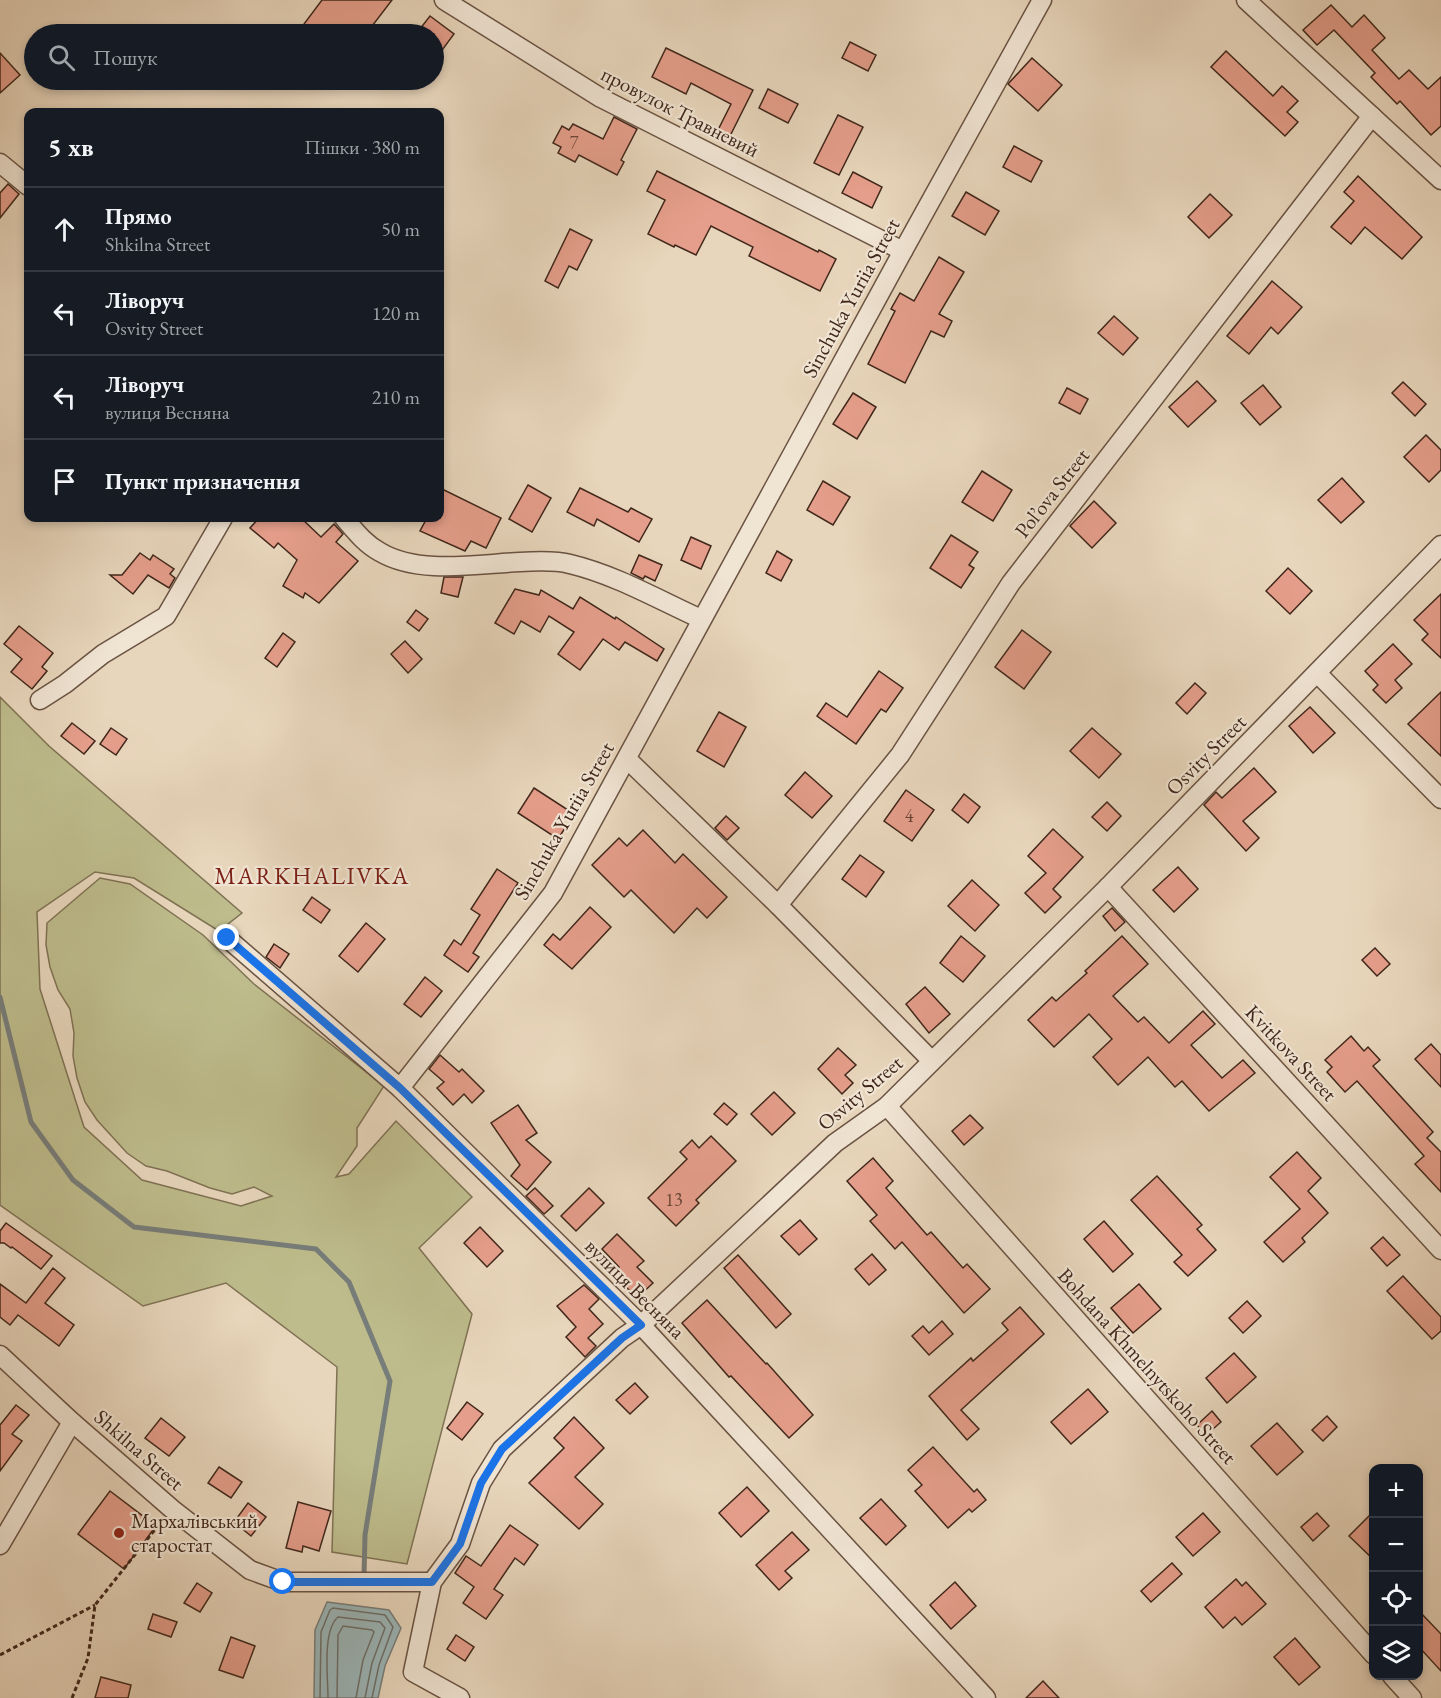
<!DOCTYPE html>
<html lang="uk">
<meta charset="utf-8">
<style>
:root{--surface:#171b24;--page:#20242c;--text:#f1f3f6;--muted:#9ea1a6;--line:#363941}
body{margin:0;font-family:"EB Garamond",serif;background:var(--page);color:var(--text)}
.controls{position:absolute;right:18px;bottom:18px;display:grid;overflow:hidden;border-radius:12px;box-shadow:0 3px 9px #0003}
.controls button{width:54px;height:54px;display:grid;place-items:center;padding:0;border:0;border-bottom:2px solid var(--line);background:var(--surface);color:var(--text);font:30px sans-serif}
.stop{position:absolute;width:18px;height:18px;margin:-14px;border:4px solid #1a73e8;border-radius:50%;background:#fff}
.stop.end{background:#1a73e8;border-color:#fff;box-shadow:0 2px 6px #0008}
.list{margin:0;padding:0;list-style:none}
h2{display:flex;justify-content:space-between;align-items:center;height:78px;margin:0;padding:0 24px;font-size:26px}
h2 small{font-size:20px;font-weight:400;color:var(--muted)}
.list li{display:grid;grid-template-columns:39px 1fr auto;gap:18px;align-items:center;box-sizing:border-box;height:84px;padding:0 24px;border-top:2px solid var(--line)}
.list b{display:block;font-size:22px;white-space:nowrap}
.list p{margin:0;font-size:20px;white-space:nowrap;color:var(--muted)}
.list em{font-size:20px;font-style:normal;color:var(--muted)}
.icon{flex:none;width:33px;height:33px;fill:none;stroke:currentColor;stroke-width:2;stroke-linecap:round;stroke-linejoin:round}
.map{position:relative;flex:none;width:1441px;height:1698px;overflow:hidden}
.search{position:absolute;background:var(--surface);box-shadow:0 3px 9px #0003;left:24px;top:24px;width:420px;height:66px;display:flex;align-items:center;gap:15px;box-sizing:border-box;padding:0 21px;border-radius:33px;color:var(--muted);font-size:22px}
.panel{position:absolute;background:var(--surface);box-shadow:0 3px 9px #0003;left:24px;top:108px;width:420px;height:414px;border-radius:12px}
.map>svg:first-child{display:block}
.green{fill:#bebc8c;stroke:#7f7254;stroke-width:1.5}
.water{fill:#9bb7ba;stroke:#777d7a;stroke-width:1.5}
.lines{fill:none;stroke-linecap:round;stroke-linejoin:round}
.shore{stroke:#6e6f6a;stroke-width:1.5}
.stream{stroke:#777d7a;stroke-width:5}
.building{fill:#e59e8b;stroke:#40271b;stroke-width:1.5}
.street-casing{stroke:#6a5343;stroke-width:21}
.path{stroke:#40271b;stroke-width:3;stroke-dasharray:4.5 3;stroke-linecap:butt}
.street{stroke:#f0e4d3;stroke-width:18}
.route{stroke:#1a73e8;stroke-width:8}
.poi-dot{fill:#8f2418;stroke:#f0e4d3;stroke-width:2}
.labels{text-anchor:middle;stroke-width:4.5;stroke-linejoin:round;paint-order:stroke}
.number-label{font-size:18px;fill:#694537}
.street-label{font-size:21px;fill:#40271b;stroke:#f0e4d3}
.poi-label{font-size:21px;fill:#40271b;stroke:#f0e4d3;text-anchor:start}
.quarter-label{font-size:24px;letter-spacing:1.5px;fill:#7a1f14;stroke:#f0e4d3}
</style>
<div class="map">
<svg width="1441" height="1698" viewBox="0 0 1441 1698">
<rect width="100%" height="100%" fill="#e8d6bc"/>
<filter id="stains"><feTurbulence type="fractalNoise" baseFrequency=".00333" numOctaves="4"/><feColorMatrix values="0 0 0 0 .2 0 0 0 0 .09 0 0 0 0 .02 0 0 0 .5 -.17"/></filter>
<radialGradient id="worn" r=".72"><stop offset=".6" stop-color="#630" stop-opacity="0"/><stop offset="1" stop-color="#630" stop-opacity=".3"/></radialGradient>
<!-- green -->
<path class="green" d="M0,697L49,746L242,913L219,931L134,878L95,872L37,912L40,989L84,1127L142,1180L241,1206L272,1196L254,1187L232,1194L210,1188L167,1171L146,1166L127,1153L97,1120L85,1102L77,1078L73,1056L74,1033L70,1009L58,990L50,967L46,945L47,923L100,878L130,884L203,935L254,984L384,1086L357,1128V1146L336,1177L349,1174L396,1121L472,1197L419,1248L472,1314L407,1564L332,1552L337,1367L226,1283L143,1306L0,1205Z"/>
<!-- water -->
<path class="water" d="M327,1602L389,1610L401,1628L385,1666L378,1698H314L315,1630Z"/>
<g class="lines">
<!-- shore -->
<g class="shore">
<path d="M320,1698L321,1632L330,1610L333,1608L385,1615L393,1627L379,1665L372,1698"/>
<path d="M328,1698C328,1677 322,1631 338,1617L380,1622L385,1628L372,1663L365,1698"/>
<path d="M337,1698L338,1635L343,1626L372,1630L374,1632L363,1660L356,1698"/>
</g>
<!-- stream -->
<path class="stream" d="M0,997L31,1122L73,1180L134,1227L316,1249L349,1282L390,1381L365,1535L364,1575"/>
</g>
<!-- building -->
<g class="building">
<path d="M322,0H392L366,34H318L304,24Z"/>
<path d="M1331,5L1352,27L1364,15L1385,38L1372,50L1399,79L1409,70L1428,89L1441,77V126L1431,135L1400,101L1397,104L1371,77L1375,73L1334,30L1317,45L1303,30Z"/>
<path d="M430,16L454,34L434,61V34H416Z"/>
<path d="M850,42L876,55L868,71L842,58Z"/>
<path d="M666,48L753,90L726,144L714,138L731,104L691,83L686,94L652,77Z"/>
<path d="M1226,51L1273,96L1282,86L1298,101L1287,112L1298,122L1285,136L1211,67Z"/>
<path d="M0,53L20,75L0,93Z"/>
<path d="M1032,58L1062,85L1038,111L1008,84Z"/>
<path d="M768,89L798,104L788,123L759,108Z"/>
<path d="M838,115L863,127L839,175L814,163Z"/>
<path d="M614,117L637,129L621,160L624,162L617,175L579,155L575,162L558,153L561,147L553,143L562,126L569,130L573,124L603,139Z"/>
<path d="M1014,146L1042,161L1031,182L1003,167Z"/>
<path d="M657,171L818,252L819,250L836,259L820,291L749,256L753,247L711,226L696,255L675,245L674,247L648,234L665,200L647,191Z"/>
<path d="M853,172L882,187L872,208L842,193Z"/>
<path d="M1358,176L1422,237L1402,259L1365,227L1351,244L1331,227L1354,201L1344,192Z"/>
<path d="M8,184L19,194L0,218V193Z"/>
<path d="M966,192L999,211L985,235L952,216Z"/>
<path d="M1210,194L1232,215L1209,238L1188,217Z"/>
<path d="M570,229L592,240L577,270L569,266L558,288L545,281Z"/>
<path d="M939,257L964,272L939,314L952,321L944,337L931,331L905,383L868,364L895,311L891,309L900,293L914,301Z"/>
<path d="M1272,281L1302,307L1278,334L1271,327L1249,354L1227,336Z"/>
<path d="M1114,316L1138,338L1123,355L1098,333Z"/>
<path d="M1197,381L1216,401L1188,427L1169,407Z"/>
<path d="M1403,382L1426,404L1415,416L1392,393Z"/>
<path d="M1263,385L1281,407L1260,425L1241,403Z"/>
<path d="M1067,388L1088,399L1080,414L1059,403Z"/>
<path d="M853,393L876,407L857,439L833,424Z"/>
<path d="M1426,435L1441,450V470L1429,482L1404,457Z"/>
<path d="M982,471L1012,490L993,521L962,502Z"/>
<path d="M1342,478L1364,502L1341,523L1318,500Z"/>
<path d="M823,481L850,497L833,525L807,510Z"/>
<path d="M528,485L551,498L532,532L509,519Z"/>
<path d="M440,488L501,518L486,548L471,541L465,551L420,531L427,518H440Z"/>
<path d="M580,488L628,512L631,508L652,519L639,542L597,519L594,526L567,512Z"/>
<path d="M1094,501L1116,523L1092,548L1070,526Z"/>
<path d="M259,518H301L321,537L334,524L343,534L336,542L358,561L319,603L305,593L303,598L283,586L297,560L278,543L274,548L250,528Z"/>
<path d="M951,535L978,552L969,565L974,568L961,588L930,568Z"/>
<path d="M691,537L711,546L701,569L681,560Z"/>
<path d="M777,551L792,560L781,581L766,573Z"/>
<path d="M140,553L150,560L153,555L174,569L170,574L175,578L169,588L148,575L133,594L110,575H122Z"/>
<path d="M639,555L662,565L655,581L645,576L643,579L631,573Z"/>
<path d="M1288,568L1312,591L1290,614L1266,591Z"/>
<path d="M444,577H463L458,597L441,593Z"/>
<path d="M515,589L539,595L541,590L573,609L580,597L615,619L616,617L664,649L657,661L625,642L619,650L603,639L580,670L558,654L574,632L549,616L540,632L521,621L514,634L495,623Z"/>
<path d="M1441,594V658L1422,640L1428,634L1414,620Z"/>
<path d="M416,610L428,619L419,631L407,622Z"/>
<path d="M19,626L53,653L42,667L47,671L32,689L11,672L22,659L4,644Z"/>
<path d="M1022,630L1051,652L1024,689L995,667Z"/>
<path d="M283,633L295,642L277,667L265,658Z"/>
<path d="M405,641L422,659L408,673L391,654Z"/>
<path d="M1393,644L1412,664L1395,680L1402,688L1386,703L1373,690L1378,685L1365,671Z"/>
<path d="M879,671L903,688L886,712L881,709L856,744L817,716L826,703L847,717Z"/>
<path d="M1195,683L1206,693L1187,714L1176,703Z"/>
<path d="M1441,692V756L1408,724Z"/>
<path d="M1310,707L1335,733L1313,753L1289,726Z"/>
<path d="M719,712L746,727L724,767L697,751Z"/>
<path d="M72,723L95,741L84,754L61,736Z"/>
<path d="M111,728L127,739L116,755L100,744Z"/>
<path d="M1092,728L1121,754L1099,778L1070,751Z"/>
<path d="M1254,768L1276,792L1243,821L1259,838L1246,851L1204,805L1216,792L1222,798Z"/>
<path d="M805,772L832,796L812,818L785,795Z"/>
<path d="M534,788L568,810L561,821L567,825L558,839L518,813Z"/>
<path d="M906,790L934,810L912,841L884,821Z"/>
<path d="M964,794L980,807L968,823L952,810Z"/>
<path d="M1107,802L1121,816L1107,831L1092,817Z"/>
<path d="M726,816L739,828L727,840L715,828Z"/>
<path d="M1053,829L1083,857L1053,889L1061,897L1045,913L1025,893L1046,873L1028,856Z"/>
<path d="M643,830L675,863L683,854L727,897L707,918L697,908L674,933L631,890L624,897L592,865L619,838L627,846Z"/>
<path d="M860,855L884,872L866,897L842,879Z"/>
<path d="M1178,867L1198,889L1174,912L1153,890Z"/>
<path d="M497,869L518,883L473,953L479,957L468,972L444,955L454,940L461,945L480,915L471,909Z"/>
<path d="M972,880L999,905L975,931L948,906Z"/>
<path d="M312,897L330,910L321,923L303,910Z"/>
<path d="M590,907L611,927L572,969L544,945L553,934L560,940Z"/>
<path d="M1112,908L1125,922L1115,931L1103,916Z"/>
<path d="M366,923L385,939L358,972L339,956Z"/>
<path d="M961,936L985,956L963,982L940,963Z"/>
<path d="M1122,936L1148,964L1113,996L1138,1022L1144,1017L1169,1043L1203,1011L1215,1024L1191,1045L1222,1078L1243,1060L1255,1073L1209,1111L1182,1081L1175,1087L1148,1057L1118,1085L1093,1057L1112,1039L1089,1014L1054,1047L1028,1020L1052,997L1056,1001L1087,973L1085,971Z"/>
<path d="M274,944L289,954L280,968L266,957Z"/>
<path d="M1375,948L1390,964L1377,976L1362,960Z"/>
<path d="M425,977L442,991L421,1017L404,1004Z"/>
<path d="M925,987L950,1014L929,1033L906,1004Z"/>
<path d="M1351,1036L1364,1051L1368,1047L1380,1060L1373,1066L1433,1132L1427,1138L1441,1152V1192L1415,1164L1424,1156L1357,1081L1345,1092L1327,1072L1332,1067L1325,1060Z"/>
<path d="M1431,1044L1441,1055V1087L1415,1059Z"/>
<path d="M838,1048L856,1065L845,1075L853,1083L842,1094L818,1069Z"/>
<path d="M440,1055L459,1072L462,1069L484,1091L472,1103L464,1094L453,1105L437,1088L444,1082L429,1069Z"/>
<path d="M774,1092L795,1113L772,1135L751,1114Z"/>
<path d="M724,1103L737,1114L727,1125L714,1114Z"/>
<path d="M518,1105L537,1133L526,1140L551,1162L527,1190L511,1176L520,1165L491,1123Z"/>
<path d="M970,1115L983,1128L964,1145L952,1131Z"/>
<path d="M711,1136L736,1161L696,1200L699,1203L676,1226L648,1198L687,1159L680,1152L692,1140L699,1148Z"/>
<path d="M1297,1152L1321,1178L1308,1191L1328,1213L1302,1238L1305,1242L1283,1262L1264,1242L1300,1209L1270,1177Z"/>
<path d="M873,1158L893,1181L886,1188L927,1235L931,1232L963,1268L967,1264L990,1289L964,1313L902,1242L895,1249L870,1221L877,1215L847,1181Z"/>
<path d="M1157,1176L1202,1225L1197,1229L1216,1250L1188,1276L1174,1262L1182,1255L1131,1200Z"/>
<path d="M535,1188L553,1206L544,1214L526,1196Z"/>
<path d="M589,1188L604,1203L576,1231L561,1216Z"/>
<path d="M800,1220L817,1239L799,1255L781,1236Z"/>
<path d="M1104,1221L1133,1254L1113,1272L1084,1239Z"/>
<path d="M6,1223L52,1256L41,1269L12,1247L11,1248L4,1243H0V1231Z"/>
<path d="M480,1227L503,1251L487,1267L464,1243Z"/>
<path d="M617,1234L644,1261L637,1267L653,1283L637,1298L613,1274L619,1267L602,1249Z"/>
<path d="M1383,1237L1400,1255L1387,1266L1371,1248Z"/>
<path d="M872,1254L886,1270L869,1285L855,1269Z"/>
<path d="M738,1255L791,1314L776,1328L724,1268Z"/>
<path d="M53,1268L65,1278L45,1303L74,1325L59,1346L18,1315L10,1325L0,1317V1284L26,1303Z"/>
<path d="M1403,1276L1441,1317V1331L1432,1339L1387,1291Z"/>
<path d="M1139,1284L1161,1309L1133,1333L1111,1308Z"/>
<path d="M584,1285L599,1299L589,1309L603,1324L588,1338L596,1346L585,1357L566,1337L576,1327L557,1306Z"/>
<path d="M707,1300L766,1364L767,1363L813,1415L789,1438L731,1376L729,1377L682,1323Z"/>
<path d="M1247,1301L1261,1316L1243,1333L1229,1318Z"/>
<path d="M1020,1307L1044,1334L961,1410L979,1429L967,1440L929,1396L971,1358L973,1361L1008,1330L1002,1323Z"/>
<path d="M942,1321L953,1334L929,1355L912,1336L923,1326L929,1333Z"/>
<path d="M1234,1353L1256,1377L1227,1403L1206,1378Z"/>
<path d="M635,1383L648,1397L630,1414L616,1400Z"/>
<path d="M1088,1389L1108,1412L1071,1444L1051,1422Z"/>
<path d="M467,1402L483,1414L462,1440L447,1428Z"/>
<path d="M16,1405L29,1415L12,1434L22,1441L0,1471V1425Z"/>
<path d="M1212,1411L1221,1422L1206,1435L1197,1425Z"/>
<path d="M1327,1416L1337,1427L1323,1441L1312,1430Z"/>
<path d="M574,1417L604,1448L575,1477L603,1504L579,1529L529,1483L564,1448L554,1438Z"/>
<path d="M161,1418L185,1437L169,1456L145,1438Z"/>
<path d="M1277,1423L1303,1452L1277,1475L1251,1446Z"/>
<path d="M933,1447L974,1492L977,1489L986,1500L972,1512L969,1509L948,1528L915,1491L922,1485L908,1470Z"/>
<path d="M219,1467L242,1482L231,1498L208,1483Z"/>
<path d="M747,1487L769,1511L741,1537L719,1513Z"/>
<path d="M110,1491L156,1526L124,1569L78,1534Z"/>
<path d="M881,1499L906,1526L886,1545L860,1518Z"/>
<path d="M298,1502L331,1511L319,1551L303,1546L302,1552L286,1548Z"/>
<path d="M248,1503L266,1517L251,1536L234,1522Z"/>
<path d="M1374,1511V1560L1349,1536Z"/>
<path d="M1203,1513L1220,1532L1193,1556L1176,1537Z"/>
<path d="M1317,1513L1329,1526L1313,1541L1301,1527Z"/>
<path d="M510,1525L538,1545L524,1565L515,1558L494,1589L503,1595L486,1619L463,1603L474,1587L455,1573L466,1556L481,1566Z"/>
<path d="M792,1532L809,1550L785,1571L792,1578L779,1590L756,1565Z"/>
<path d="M1172,1563L1182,1574L1151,1602L1141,1591Z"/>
<path d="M1236,1579L1242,1586L1246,1582L1266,1604L1242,1625L1235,1617L1223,1628L1205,1607Z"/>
<path d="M955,1582L976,1606L951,1629L930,1605Z"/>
<path d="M197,1583L212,1593L200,1612L184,1603Z"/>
<path d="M1419,1611L1441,1634V1671L1419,1647Z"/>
<path d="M153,1614L177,1622L171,1637L148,1629Z"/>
<path d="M456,1635L474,1647L465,1661L447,1649Z"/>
<path d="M231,1637L255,1646L243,1678L219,1670Z"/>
<path d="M1295,1638L1320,1667L1299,1685L1274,1657Z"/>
<path d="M101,1677L131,1685L128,1698H95Z"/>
<path d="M1043,1681L1059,1698H1026Z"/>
</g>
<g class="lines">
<defs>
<g id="street">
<path d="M444,0L601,98L903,251"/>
<path d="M1246,0L1441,180"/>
<path d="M0,163L28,186"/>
<path d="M344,518C355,531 365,544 380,552C419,575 477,564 520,562C536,561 555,560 570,564C616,575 659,600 701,619"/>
<path d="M1318,674L1441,799"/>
<path d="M40,700L65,684L103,654L166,616L223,518"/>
<path d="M627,759L778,905L932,1061"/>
<path d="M1108,887L1441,1250"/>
<path d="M778,905L900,755L1011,583L1372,116"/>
<path d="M227,938L400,1088L641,1325L986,1698"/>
<path d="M400,1088L553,893L903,251L1042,0"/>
<path d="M887,1106L1374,1655"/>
<path d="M0,1355L72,1422L172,1509L250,1570L283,1582H432"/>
<path d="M0,1545L72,1422"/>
<path d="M1392,1676L1412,1698"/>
<path d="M460,1698L413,1672L432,1582L460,1544L481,1483L502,1449L622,1338L641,1325L835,1143L887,1106L1108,887L1441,545"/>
</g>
</defs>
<!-- street casing -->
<use href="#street" class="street-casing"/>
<!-- path -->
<g class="path">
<path d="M0,1655L95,1605"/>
<path d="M72,1698L88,1658L95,1605L161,1522"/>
</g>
<!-- street -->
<use href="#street" class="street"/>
</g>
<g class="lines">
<!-- route -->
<path class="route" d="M227,938L400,1088L641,1325L622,1338L502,1449L481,1483L460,1544L432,1582H283"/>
</g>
<!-- markers -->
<circle class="poi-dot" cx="119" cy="1533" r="6"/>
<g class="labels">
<!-- number labels -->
<g class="number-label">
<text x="574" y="149">7</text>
<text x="909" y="822">4</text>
<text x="674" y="1206">13</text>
</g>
<!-- street labels -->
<g class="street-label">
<text transform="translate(680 112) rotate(27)" y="7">провулок Травневий</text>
<text transform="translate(851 298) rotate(-61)" y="7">Sinchuka Yuriia Street</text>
<text transform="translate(1052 493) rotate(-52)" y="7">Pol’ova Street</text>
<text transform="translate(1206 755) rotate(-45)" y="7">Osvity Street</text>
<text transform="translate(564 821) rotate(-60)" y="7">Sinchuka Yuriia Street</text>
<text transform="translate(1291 1053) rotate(47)" y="7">Kvitkova Street</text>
<text transform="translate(860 1093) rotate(-40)" y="7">Osvity Street</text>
<text transform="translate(635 1289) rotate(45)" y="7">вулиця Весняна</text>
<text transform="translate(1147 1366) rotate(48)" y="7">Bohdana Khmelnytskoho Street</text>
<text transform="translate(139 1450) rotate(41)" y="7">Shkilna Street</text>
</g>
<!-- poi labels -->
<g class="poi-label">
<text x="131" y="1528">Мархалівський<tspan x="131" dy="24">старостат</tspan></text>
</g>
<!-- quarter labels -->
<g class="quarter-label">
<text x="312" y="884">MARKHALIVKA</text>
</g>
</g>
<rect width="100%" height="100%" filter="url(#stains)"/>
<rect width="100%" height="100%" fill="url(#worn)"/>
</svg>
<div class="controls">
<button>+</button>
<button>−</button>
<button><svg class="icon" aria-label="locate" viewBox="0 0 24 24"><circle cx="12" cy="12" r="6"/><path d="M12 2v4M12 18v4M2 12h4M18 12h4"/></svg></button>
<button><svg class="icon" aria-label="layers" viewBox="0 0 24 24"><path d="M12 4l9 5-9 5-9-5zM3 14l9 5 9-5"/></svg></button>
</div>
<div class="stop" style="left:283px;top:1582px"></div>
<div class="stop end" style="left:227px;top:938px"></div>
<div class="search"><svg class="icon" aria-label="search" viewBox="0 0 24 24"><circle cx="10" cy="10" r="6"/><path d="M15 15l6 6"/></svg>Пошук</div>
<section class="panel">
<h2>5 хв<small>Пішки · 380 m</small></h2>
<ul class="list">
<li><svg class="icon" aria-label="ahead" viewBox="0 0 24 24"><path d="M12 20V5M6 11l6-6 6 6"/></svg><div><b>Прямо</b><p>Shkilna Street</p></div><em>50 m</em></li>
<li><svg class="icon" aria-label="left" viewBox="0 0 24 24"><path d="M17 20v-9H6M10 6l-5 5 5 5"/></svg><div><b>Ліворуч</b><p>Osvity Street</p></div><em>120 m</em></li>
<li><svg class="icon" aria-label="left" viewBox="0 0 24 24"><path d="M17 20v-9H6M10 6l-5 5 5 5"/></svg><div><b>Ліворуч</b><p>вулиця Весняна</p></div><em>210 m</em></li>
<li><svg class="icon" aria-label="arrive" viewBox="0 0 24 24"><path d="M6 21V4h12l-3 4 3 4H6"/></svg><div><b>Пункт призначення</b></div></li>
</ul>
</section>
</div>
